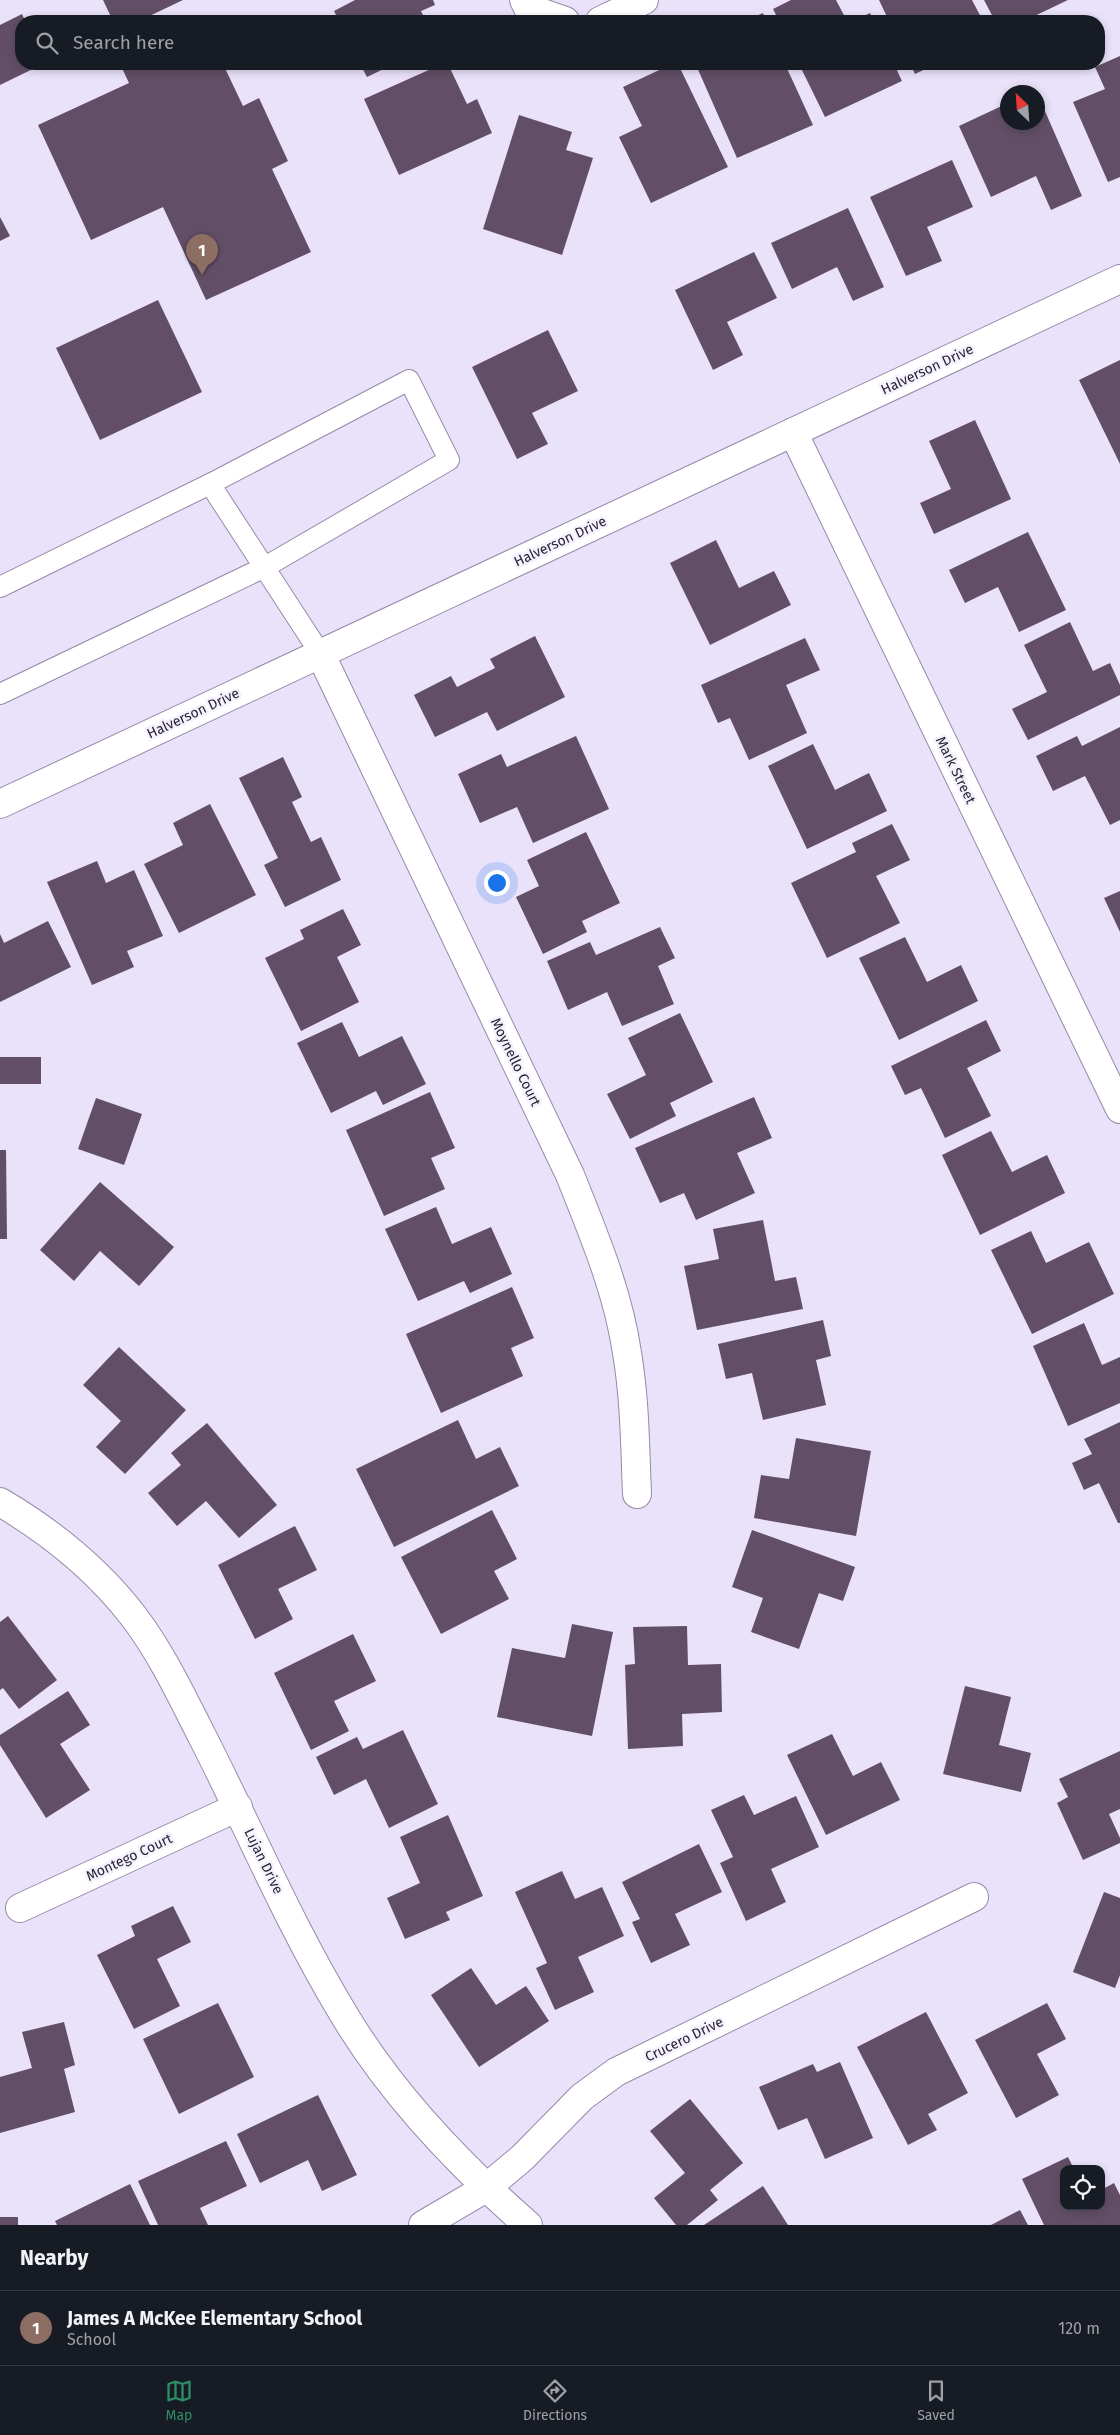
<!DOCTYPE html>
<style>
:root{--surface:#171b24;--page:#242831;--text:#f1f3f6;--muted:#9ea1a6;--line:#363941;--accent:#2c8d66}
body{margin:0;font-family:"Fira Sans",sans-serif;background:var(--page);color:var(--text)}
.controls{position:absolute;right:15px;bottom:15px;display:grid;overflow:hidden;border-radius:10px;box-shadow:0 2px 8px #0003}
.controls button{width:45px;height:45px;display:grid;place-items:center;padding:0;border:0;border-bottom:1px solid var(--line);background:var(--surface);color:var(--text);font:25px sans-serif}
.compass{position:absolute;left:1000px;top:85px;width:45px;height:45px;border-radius:50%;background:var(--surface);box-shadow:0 2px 8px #0003;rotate:335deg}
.you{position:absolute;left:496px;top:882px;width:18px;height:18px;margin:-12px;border:4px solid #fff;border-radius:50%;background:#1a73e8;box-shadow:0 0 0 8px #1a73e833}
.badge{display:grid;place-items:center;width:32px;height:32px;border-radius:50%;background:var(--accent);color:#fff;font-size:16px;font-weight:700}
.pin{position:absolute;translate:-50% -41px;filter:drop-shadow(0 1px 2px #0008)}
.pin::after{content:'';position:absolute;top:26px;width:18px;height:15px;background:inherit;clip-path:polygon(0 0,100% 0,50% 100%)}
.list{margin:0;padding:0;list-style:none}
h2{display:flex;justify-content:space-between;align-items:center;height:65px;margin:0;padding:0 20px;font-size:21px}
h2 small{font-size:16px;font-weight:400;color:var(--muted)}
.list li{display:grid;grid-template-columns:32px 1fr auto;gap:15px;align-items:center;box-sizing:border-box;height:75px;padding:0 20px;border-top:1px solid var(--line)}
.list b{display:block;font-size:19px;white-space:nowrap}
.list p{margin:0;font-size:16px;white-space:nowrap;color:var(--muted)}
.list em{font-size:16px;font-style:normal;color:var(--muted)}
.icon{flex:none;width:28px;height:28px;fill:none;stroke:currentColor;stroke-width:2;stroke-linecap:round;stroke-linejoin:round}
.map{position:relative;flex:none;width:1120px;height:2225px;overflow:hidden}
.search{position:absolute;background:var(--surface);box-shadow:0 2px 8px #0003;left:15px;right:15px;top:15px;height:55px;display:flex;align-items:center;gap:12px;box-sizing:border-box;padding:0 18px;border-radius:20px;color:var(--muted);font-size:19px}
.sheet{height:140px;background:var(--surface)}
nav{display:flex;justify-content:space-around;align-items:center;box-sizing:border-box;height:70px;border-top:1px solid var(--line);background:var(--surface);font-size:14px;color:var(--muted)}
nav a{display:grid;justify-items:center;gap:2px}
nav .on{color:var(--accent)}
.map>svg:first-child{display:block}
.building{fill:#624f67}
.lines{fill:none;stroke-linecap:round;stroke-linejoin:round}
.service-casing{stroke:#958aa7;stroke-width:22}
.minor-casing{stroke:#958aa7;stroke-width:30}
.service{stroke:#fff;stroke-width:20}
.minor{stroke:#fff;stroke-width:28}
.labels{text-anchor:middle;stroke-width:5;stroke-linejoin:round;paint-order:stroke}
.street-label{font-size:14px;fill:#292530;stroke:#f5f1fe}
</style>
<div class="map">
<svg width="1120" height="2225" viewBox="0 0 1120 2225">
<rect width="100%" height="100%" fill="#eae1fb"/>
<!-- building -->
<g class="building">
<path d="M103,0H183L139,21H113Z"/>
<path d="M355,0H433L435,5L421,11L426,21H339L334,11Z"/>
<path d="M791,0H836L847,21H779L773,9Z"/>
<path d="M879,0H972L983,21H889Z"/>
<path d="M984,0H1068L1024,21H995Z"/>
<path d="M763,13L766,21H745Z"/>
<path d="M870,13L874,21H854Z"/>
<path d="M22,14L25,21H21V64H43L0,85V25Z"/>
<path d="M1120,56V177L1108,182L1073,102L1105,89L1095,67Z"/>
<path d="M120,64H223L243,106L259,98L288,161L272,169L311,252L206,300L163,207L91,240L38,125L129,83Z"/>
<path d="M360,64H394L367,77Z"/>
<path d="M442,64H448L467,104L477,99L492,133L399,175L364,99Z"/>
<path d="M672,64H678L728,167L651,203L619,137L642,126L623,87Z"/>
<path d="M785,64L813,125L737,158L696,65Z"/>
<path d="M799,64H894L902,81L825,117Z"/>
<path d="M910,64H936L915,74Z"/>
<path d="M1038,95L1082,196L1051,210L1036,176L991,197L959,126L1008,103V122H1038Z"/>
<path d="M519,115L572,132L566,150L593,158L562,255L483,229Z"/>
<path d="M952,160L973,207L927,227L942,261L906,276L870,197Z"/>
<path d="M848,208L884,287L853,301L837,267L792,289L771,243Z"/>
<path d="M0,217L10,236L0,241Z"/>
<path d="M754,252L777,298L727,322L743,355L713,370L675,290Z"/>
<path d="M158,300L202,392L100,440L56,348Z"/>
<path d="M548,330L578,391L532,413L548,444L517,459L472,367Z"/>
<path d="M1120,360V464L1079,380Z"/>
<path d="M975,420L1011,499L934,534L920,503L951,489L929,441Z"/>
<path d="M1028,532L1066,610L1019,632L998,587L965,603L949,570Z"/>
<path d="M716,540L739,588L774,571L791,605L710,645L670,563Z"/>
<path d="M1070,622L1093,671L1110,663L1120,685V695L1028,740L1012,709L1047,692L1024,645Z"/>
<path d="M535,636L565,697L497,731L487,712L435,737L414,695L451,676L457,687L495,668L490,659Z"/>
<path d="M805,638L820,670L786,685L807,733L749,760L730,718L718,723L701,685Z"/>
<path d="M1120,727V820L1110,825L1085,776L1053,791L1036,756L1077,736L1082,746Z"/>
<path d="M576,736L609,809L533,843L517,807L480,823L458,774L501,754L507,767Z"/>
<path d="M813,744L835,790L869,773L887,811L807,849L768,766Z"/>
<path d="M283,757L302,797L292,802L311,842L321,837L341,880L285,907L264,865L278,858L239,778Z"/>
<path d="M210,804L256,895L179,933L144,864L183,845L173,823Z"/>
<path d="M892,824L910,860L876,876L900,923L827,958L791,883L856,852L852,843Z"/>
<path d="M586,832L620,903L582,921L587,932L543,954L516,897L539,886L527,860Z"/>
<path d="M97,861L106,883L134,870L163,936L127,951L134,967L92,985L47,882Z"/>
<path d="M1120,891V932L1104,898Z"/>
<path d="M343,909L361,945L337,957L359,1002L301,1031L265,958L304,939L300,930Z"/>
<path d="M48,921L71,967L0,1002V934L4,943Z"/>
<path d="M660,927L675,958L658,966L674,1004L622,1026L607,992L568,1010L547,961L590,942L596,955Z"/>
<path d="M905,937L927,982L961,965L978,1001L899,1040L859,958Z"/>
<path d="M680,1013L713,1082L670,1103L676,1116L630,1139L607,1094L646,1075L628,1038Z"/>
<path d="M986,1020L1001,1051L967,1068L991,1116L945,1138L921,1088L905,1095L891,1066Z"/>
<path d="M342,1022L359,1057L402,1036L426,1084L383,1105L376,1091L331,1113L297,1043Z"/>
<rect x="0" y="1057" width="41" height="27"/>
<path d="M430,1092L455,1148L431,1158L445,1189L384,1216L346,1130Z"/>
<path d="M754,1097L772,1138L737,1153L755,1193L696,1220L684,1193L660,1203L635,1148Z"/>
<path d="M96,1098L142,1114L124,1165L78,1149Z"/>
<path d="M991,1131L1012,1172L1047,1155L1065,1193L980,1235L942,1155Z"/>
<path d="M0,1150H6L7,1239H0Z"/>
<path d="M100,1182L174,1247L139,1286L100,1251L74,1281L40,1250Z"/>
<path d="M436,1207L452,1244L491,1227L512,1274L470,1293L464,1281L418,1301L385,1229Z"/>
<path d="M763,1220L775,1281L796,1277L803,1309L697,1330L684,1266L719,1259L713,1229Z"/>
<path d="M1031,1231L1046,1263L1089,1242L1114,1294L1032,1334L991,1250Z"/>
<path d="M512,1287L534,1338L511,1348L523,1376L441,1413L406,1334Z"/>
<path d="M823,1320L831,1356L816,1360L826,1405L763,1420L752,1373L726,1379L718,1344Z"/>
<path d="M1084,1323L1102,1365L1120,1357V1403L1068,1426L1033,1346Z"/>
<path d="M119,1347L186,1410L125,1474L96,1447L121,1421L83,1385Z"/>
<path d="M458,1420L476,1459L500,1447L519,1486L394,1547L356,1469Z"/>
<path d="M1120,1422V1523H1118L1099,1483L1084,1490L1072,1463L1092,1454L1084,1439Z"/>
<path d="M207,1423L277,1505L239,1538L206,1501L177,1526L148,1493L181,1465L171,1453Z"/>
<path d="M796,1438L871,1451L856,1536L754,1518L761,1475L789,1479Z"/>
<path d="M492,1510L517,1559L494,1571L509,1599L441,1634L401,1557Z"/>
<path d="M295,1526L317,1570L278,1589L293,1619L255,1639L218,1565Z"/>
<path d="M752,1530L855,1567L843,1601L819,1593L799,1649L751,1632L763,1598L732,1587Z"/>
<path d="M8,1616L57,1680L19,1709L3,1688L0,1690V1622Z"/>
<path d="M572,1624L613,1632L592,1736L497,1717L512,1648L565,1658Z"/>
<path d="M687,1626L688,1665L721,1664L722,1712L682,1714L683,1746L628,1749L625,1665L635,1664L633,1627Z"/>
<path d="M353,1634L376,1681L334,1701L349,1731L311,1750L274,1673Z"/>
<path d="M965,1686L1011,1697L999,1745L1031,1753L1021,1792L943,1774Z"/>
<path d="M68,1691L90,1725L60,1744L90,1790L46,1818L0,1745V1735Z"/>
<path d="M403,1730L438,1804L389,1828L366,1779L334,1795L316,1757L357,1737L363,1749Z"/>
<path d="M832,1734L853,1776L881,1762L900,1800L826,1835L787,1755Z"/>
<path d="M1120,1751V1809L1109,1814L1120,1838V1843L1083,1860L1057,1803L1068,1797L1059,1779Z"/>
<path d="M744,1795L754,1815L796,1796L819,1847L771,1869L786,1902L746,1921L720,1863L733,1857L711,1810Z"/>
<path d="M448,1815L483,1896L446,1912L450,1920L405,1939L387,1898L420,1883L400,1837Z"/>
<path d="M699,1844L722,1892L675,1914L690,1945L651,1963L632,1922L640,1919L622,1882Z"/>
<path d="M562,1871L575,1899L602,1887L624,1936L578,1957L594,1992L555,2010L536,1968L547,1963L515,1892Z"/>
<path d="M1104,1892L1120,1898V1975L1115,1988L1073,1972Z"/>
<path d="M173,1906L191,1942L157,1959L180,2006L134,2029L97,1955L135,1936L131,1926Z"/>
<path d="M471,1968L496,2005L526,1986L549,2021L479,2067L431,1995Z"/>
<path d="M218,2003L254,2077L179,2114L143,2039Z"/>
<path d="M1047,2003L1066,2039L1037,2054L1059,2095L1016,2118L975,2040Z"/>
<path d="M926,2012L968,2093L928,2114L937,2130L908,2145L857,2047Z"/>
<path d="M64,2022L75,2065L64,2069L75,2112L0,2133V2077L32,2068L22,2032Z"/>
<path d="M840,2062L873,2138L825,2159L807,2118L778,2130L759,2087L813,2064L817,2072Z"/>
<path d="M318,2095L357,2175L322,2191L308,2160L260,2183L237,2134Z"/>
<path d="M690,2099L743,2163L710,2190L718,2200L687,2225H676L654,2198L685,2173L650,2131Z"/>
<path d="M226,2141L247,2186L200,2208L208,2225H158L138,2181Z"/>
<path d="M1068,2157L1074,2169H1064V2206H1101V2190L1114,2183L1120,2195V2225H1044L1022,2179Z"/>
<path d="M130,2184L150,2225H57L55,2221Z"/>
<path d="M763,2186L788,2225H704Z"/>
<path d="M1020,2210L1028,2225H991Z"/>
<rect x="0" y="2217" width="18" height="8"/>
</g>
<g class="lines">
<defs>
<g id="service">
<path d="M0,587L210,484L320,653"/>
<path d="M0,694L265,567L449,460L409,380L210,484"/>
</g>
<g id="minor">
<path d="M524,0L528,8L565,21"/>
<path d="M600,21L644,0"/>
<path d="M793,432L1120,1109"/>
<path d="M320,653L570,1175C593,1233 618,1291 627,1353C635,1400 635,1447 637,1494"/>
<path d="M0,804L1120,279"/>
<path d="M0,1502C51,1532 98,1570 134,1617C162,1654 181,1695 202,1736C249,1828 289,1924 343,2013C391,2094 457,2163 528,2225"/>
<path d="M20,1908L238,1807"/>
<path d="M423,2225L486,2188L522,2158L582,2097L616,2072L974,1897"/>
</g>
</defs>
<!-- service casing -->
<use href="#service" class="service-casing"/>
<!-- minor casing -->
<use href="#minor" class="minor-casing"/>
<!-- service -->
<use href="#service" class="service"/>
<!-- minor -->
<use href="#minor" class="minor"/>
</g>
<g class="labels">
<!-- street labels -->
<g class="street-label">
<text transform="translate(927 369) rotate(-25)" y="5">Halverson Drive</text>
<text transform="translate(560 541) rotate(-25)" y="5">Halverson Drive</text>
<text transform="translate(193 713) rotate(-25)" y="5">Halverson Drive</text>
<text transform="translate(956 770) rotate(64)" y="5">Mark Street</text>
<text transform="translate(516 1062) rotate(64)" y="5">Moynello Court</text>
<text transform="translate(129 1857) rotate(-25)" y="5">Montego Court</text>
<text transform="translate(264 1861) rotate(64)" y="5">Lujan Drive</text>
<text transform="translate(684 2039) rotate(-26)" y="5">Crucero Drive</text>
</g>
</g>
</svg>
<div class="controls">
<button><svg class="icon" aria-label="locate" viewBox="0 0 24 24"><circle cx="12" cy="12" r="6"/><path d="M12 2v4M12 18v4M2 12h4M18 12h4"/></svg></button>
</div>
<svg class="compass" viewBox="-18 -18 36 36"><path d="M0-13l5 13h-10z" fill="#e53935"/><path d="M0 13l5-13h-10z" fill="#9ea1a6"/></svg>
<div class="you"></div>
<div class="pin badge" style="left:202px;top:275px;background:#8d6e63">1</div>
<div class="search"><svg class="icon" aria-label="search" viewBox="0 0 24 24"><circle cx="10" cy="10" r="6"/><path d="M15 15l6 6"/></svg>Search here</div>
</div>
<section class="sheet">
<h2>Nearby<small></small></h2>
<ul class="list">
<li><span class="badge" style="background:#8d6e63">1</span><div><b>James A McKee Elementary School</b><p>School</p></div><em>120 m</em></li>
</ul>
</section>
<nav>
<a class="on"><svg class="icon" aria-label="map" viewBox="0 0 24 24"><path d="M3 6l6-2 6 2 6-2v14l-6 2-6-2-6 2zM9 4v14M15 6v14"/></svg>Map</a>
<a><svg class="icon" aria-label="directions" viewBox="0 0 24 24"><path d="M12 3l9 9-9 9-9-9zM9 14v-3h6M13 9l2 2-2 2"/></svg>Directions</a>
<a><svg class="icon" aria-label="saved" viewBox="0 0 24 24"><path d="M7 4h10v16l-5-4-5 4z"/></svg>Saved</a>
</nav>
